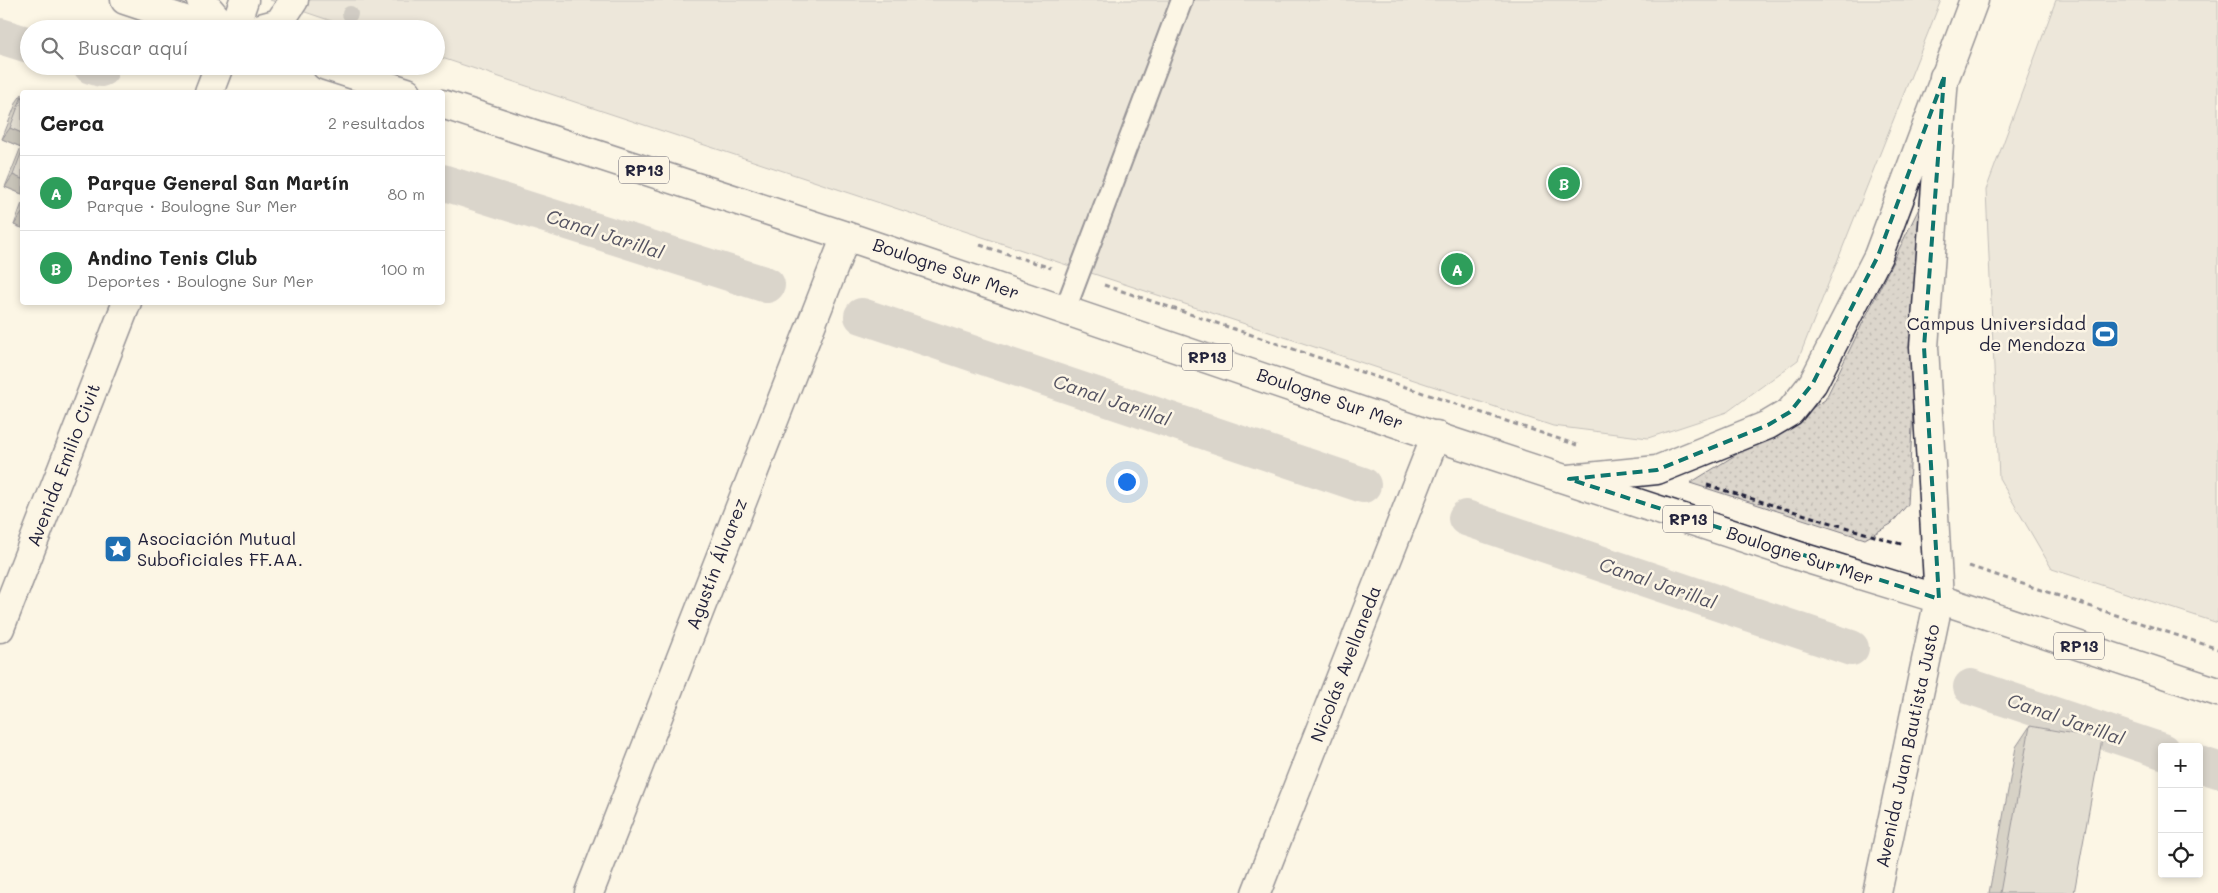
<!DOCTYPE html>
<html lang="es">
<meta charset="utf-8">
<style>
:root{--surface:#fff;--page:#f2f2f2;--text:#222;--muted:#767676;--line:#e0e0e0;--accent:#1f6fb2}
body{margin:0;font-family:Mali,sans-serif;background:var(--page);color:var(--text)}
.controls{position:absolute;right:15px;bottom:15px;display:grid;overflow:hidden;border-radius:5px;box-shadow:0 2px 8px #0003}
.controls button{width:45px;height:45px;display:grid;place-items:center;padding:0;border:0;border-bottom:1px solid var(--line);background:var(--surface);color:var(--text);font:25px sans-serif}
.you{position:absolute;left:1126px;top:481px;width:18px;height:18px;margin:-12px;border:4px solid #fff;border-radius:50%;background:#1a73e8;box-shadow:0 0 0 8px #1a73e833}
.badge{display:grid;place-items:center;width:32px;height:32px;border-radius:50%;background:var(--accent);color:#fff;font-size:16px;font-weight:700}
.pin{position:absolute;translate:-50% -50%;border:2px solid #fff;box-shadow:0 1px 5px #0006}
.list{margin:0;padding:0;list-style:none}
h2{display:flex;justify-content:space-between;align-items:center;height:65px;margin:0;padding:0 20px;font-size:21px}
h2 small{font-size:16px;font-weight:400;color:var(--muted)}
.list li{display:grid;grid-template-columns:32px 1fr auto;gap:15px;align-items:center;box-sizing:border-box;height:75px;padding:0 20px;border-top:1px solid var(--line)}
.list b{display:block;font-size:19px;white-space:nowrap}
.list p{margin:0;font-size:16px;white-space:nowrap;color:var(--muted)}
.list em{font-size:16px;font-style:normal;color:var(--muted)}
.icon{flex:none;width:28px;height:28px;fill:none;stroke:currentColor;stroke-width:2;stroke-linecap:round;stroke-linejoin:round}
.map{position:relative;flex:none;width:2218px;height:893px;overflow:hidden}
.search{position:absolute;background:var(--surface);box-shadow:0 2px 8px #0003;left:20px;top:20px;width:425px;height:55px;display:flex;align-items:center;gap:12px;box-sizing:border-box;padding:0 18px;border-radius:28px;color:var(--muted);font-size:19px}
.panel{position:absolute;background:var(--surface);box-shadow:0 2px 8px #0003;left:20px;top:90px;width:425px;height:215px;border-radius:5px}
.map>svg:first-child{display:block}
.grass{fill:url(#grass-dots);stroke:#7f7c84}
.park{fill:#dcd6cc;stroke:#7f7c84}
.lines{fill:none;stroke-linecap:round;stroke-linejoin:round}
.canal{stroke:#b2adab;stroke-width:36}
.lane-casing{stroke:#22223b;stroke-width:24}
.street-casing{stroke:#22223b;stroke-width:31}
.secondary-casing{stroke:#22223b;stroke-width:31}
.primary-casing{stroke:#22223b;stroke-width:31}
.path{stroke:#22223b;stroke-width:3;stroke-dasharray:5 4;stroke-linecap:butt}
.lane{stroke:#fcf5e5;stroke-width:20}
.street{stroke:#fcf5e5;stroke-width:28}
.secondary{stroke:#fcf5e5;stroke-width:28}
.primary{stroke:#fcf5e5;stroke-width:28}
.tree{fill:#9d9a9b}
.wall{fill:#aaa6a1;stroke:#22223b}
.shaded-wall{fill:#8b8783;stroke:#22223b}
.building{fill:#c6c1bb;stroke:#22223b}
.marked{fill:none;stroke:#0f766e;stroke-width:4;stroke-dasharray:10 6;stroke-linejoin:round}
.labels{text-anchor:middle;stroke-width:5;stroke-linejoin:round;paint-order:stroke}
.shield{fill:#fcf5e5;stroke:#63616e;stroke-width:1}
.shield-label{font-size:16px;font-weight:bold;fill:#22223b}
.street-label{font-size:18px;fill:#22223b;stroke:#fcf5e5}
.poi-label{font-size:18px;fill:#22223b;stroke:#fcf5e5;text-anchor:end}
.water-label{font-size:19px;font-style:italic;fill:#545362;stroke:#fcf5e5}
</style>
<div class="map">
<svg width="2218" height="893" viewBox="0 0 2218 893">
<defs>
<pattern id="grass-dots" width="8" height="8" patternUnits="userSpaceOnUse" patternTransform="scale(1.25)"><rect width="8" height="8" fill="#dcd6cc"/><path d="M2 2h.1M6 6h.1" fill="none" stroke="#bcb7b0" stroke-width="1.8" stroke-linecap="round"/></pattern>
</defs>
<rect width="100%" height="100%" fill="#fcf5e5"/>
<filter id="ink" filterUnits="userSpaceOnUse"><feTurbulence type="fractalNoise" baseFrequency=".02" numOctaves="2"/><feDisplacementMap in="SourceGraphic" scale="10" xChannelSelector="R" yChannelSelector="G"/><feConvolveMatrix kernelMatrix="1 2 1 2 8 2 1 2 1" color-interpolation-filters="sRGB"/></filter>
<g filter="url(#ink)">
<!-- grass -->
<path class="grass" d="M1924,198L1908,504L1891,524L1865,539L1690,483L1825,400Z"/>
<!-- park -->
<g class="park">
<path d="M270,0H1941L1798,360L1727,412L1648,438L1553,426L436,56V29H355Z"/>
<path d="M2056,0H2218V623L2052,569L1999,478L1986,190Z"/>
</g>
<g class="lines">
<!-- canal -->
<g class="canal">
<path d="M0,36L29,45"/>
<path d="M91,66L101,69"/>
<path d="M442,182L767,285"/>
<path d="M862,316L1363,485"/>
<path d="M1466,518L1851,648"/>
<path d="M1971,687L2162,751"/>
<path d="M2199,764L2218,770"/>
</g>
<defs>
<path id="lane" d="M1065,310L1182,0"/>
<g id="street">
<path d="M589,893L846,236"/>
<path d="M1256,893L1436,435"/>
</g>
<g id="secondary">
<path d="M209,92L219,66"/>
<path d="M1569,479L1657,470L1768,425L1790,412L1813,383L1878,256L1974,0"/>
<path d="M0,628L127,302"/>
<path d="M1877,893L1939,599L1924,347L1944,77"/>
</g>
<g id="primary">
<path d="M125,0L212,29"/>
<path d="M201,0L226,29"/>
<path d="M234,29L244,0"/>
<path d="M257,29L279,23L294,0"/>
<path d="M326,66L407,92"/>
<path d="M442,104L846,236L1452,442L1808,559L1939,599L2218,692"/>
</g>
</defs>
<!-- lane casing -->
<use href="#lane" class="lane-casing"/>
<!-- street casing -->
<use href="#street" class="street-casing"/>
<!-- secondary casing -->
<use href="#secondary" class="secondary-casing"/>
<!-- primary casing -->
<use href="#primary" class="primary-casing"/>
<!-- path -->
<g class="path">
<path d="M980,245L1051,268"/>
<path d="M1104,285L1577,445"/>
<path d="M1707,485L1904,545"/>
<path d="M1969,566L2218,649"/>
</g>
<!-- lane -->
<use href="#lane" class="lane"/>
<!-- street -->
<use href="#street" class="street"/>
<!-- secondary -->
<use href="#secondary" class="secondary"/>
<!-- primary -->
<use href="#primary" class="primary"/>
</g>
<!-- trees -->
<circle class="tree" cx="350" cy="14" r="8"/>
<!-- wall -->
<g class="wall">
<path d="M22,94V194L5,187L21,147L2,139L17,101Z"/>
<path d="M22,203V228L14,225Z"/>
<path d="M2030,726L2074,893H1989L2016,747Z"/>
</g>
<!-- shaded-wall -->
<g class="shaded-wall">
<path d="M10,128L22,133V145L21,147L2,139Z"/>
<path d="M13,175L22,179V194L5,187Z"/>
<path d="M22,213V228L14,225Z"/>
</g>
<!-- building -->
<g class="building">
<path d="M25,90L32,92H24Z"/>
<path d="M22,96V133L10,128Z"/>
<path d="M22,151V179L13,175Z"/>
<path d="M2030,726L2102,739L2074,893H2000Z"/>
</g>
</g>
<!-- marked area -->
<path d="M0 0H2218V893H0ZM1944,77L1924,347L1939,599L1569,479L1657,470L1768,425L1790,412L1813,383L1878,256Z" fill="#fcf5e5" fill-opacity=".55" fill-rule="evenodd"/>
<path class="marked" d="M1944,77L1924,347L1939,599L1569,479L1657,470L1768,425L1790,412L1813,383L1878,256Z"/>
<!-- icons -->
<defs>
<symbol id="stadium-square" viewBox="-11 -11 22 22"><rect x="-9" y="-9" width="18" height="18" rx="4" fill="#1f6fb2" stroke="#fcf5e5"/><path d="M0-5a6.5 5 0 1 0 0 10a6.5 5 0 1 0 0-10ZM-3.5-1.8h7v3.6h-7Z" fill="#fff"/></symbol>
<symbol id="sight-square" viewBox="-11 -11 22 22"><rect x="-9" y="-9" width="18" height="18" rx="4" fill="#1f6fb2" stroke="#fcf5e5"/><path d="M0-6L1.8-2.2L6-1.7L2.9 1.2L3.7 5.4L0 3.3L-3.7 5.4L-2.9 1.2L-6-1.7L-1.8-2.2Z" fill="#fff"/></symbol>
</defs>
<g fill-rule="evenodd">
<use href="#stadium-square" x="2089" y="318" width="32" height="32"/>
<use href="#sight-square" x="102" y="533" width="32" height="32"/>
</g>
<g class="labels">
<!-- shield labels -->
<g class="shield">
<rect x="619" y="156.5" width="50" height="27" rx="4"/>
<rect x="1182" y="343.5" width="50" height="27" rx="4"/>
<rect x="1663" y="505.5" width="50" height="27" rx="4"/>
<rect x="2054" y="632.5" width="50" height="27" rx="4"/>
</g>
<g class="shield-label">
<text x="644" y="176">RP13</text>
<text x="1207" y="363">RP13</text>
<text x="1688" y="525">RP13</text>
<text x="2079" y="652">RP13</text>
</g>
<!-- street labels -->
<g class="street-label">
<text transform="translate(946 269) rotate(19)" y="6">Boulogne Sur Mer</text>
<text transform="translate(1330 399) rotate(19)" y="6">Boulogne Sur Mer</text>
<text transform="translate(64 465) rotate(-69)" y="6">Avenida Emilio Civit</text>
<text transform="translate(1800 556) rotate(18)" y="6">Boulogne Sur Mer</text>
<text transform="translate(717 564) rotate(-69)" y="6">Agustín Álvarez</text>
<text transform="translate(1346 664) rotate(-69)" y="6">Nicolás Avellaneda</text>
<text transform="translate(1908 746) rotate(-78)" y="6">Avenida Juan Bautista Justo</text>
</g>
<!-- poi labels -->
<g class="poi-label">
<text x="2086" y="330">Campus Universidad<tspan x="2086" dy="21">de Mendoza</tspan></text>
<text x="137" y="545" text-anchor="start">Asociación Mutual<tspan x="137" dy="21">Suboficiales FF.AA.</tspan></text>
</g>
<!-- water labels -->
<g class="water-label">
<text transform="translate(605 234) rotate(18)" y="7">Canal Jarillal</text>
<text transform="translate(1112 400) rotate(19)" y="7">Canal Jarillal</text>
<text transform="translate(1658 583) rotate(19)" y="7">Canal Jarillal</text>
<text transform="translate(2066 719) rotate(19)" y="7">Canal Jarillal</text>
</g>
</g>
</svg>
<div class="controls">
<button>+</button>
<button>−</button>
<button><svg class="icon" aria-label="locate" viewBox="0 0 24 24"><circle cx="12" cy="12" r="6"/><path d="M12 2v4M12 18v4M2 12h4M18 12h4"/></svg></button>
</div>
<div class="you"></div>
<div class="pin badge" style="left:1457px;top:269px;background:#2e9e5b">A</div>
<div class="pin badge" style="left:1564px;top:183px;background:#2e9e5b">B</div>
<div class="search"><svg class="icon" aria-label="search" viewBox="0 0 24 24"><circle cx="10" cy="10" r="6"/><path d="M15 15l6 6"/></svg>Buscar aquí</div>
<section class="panel">
<h2>Cerca<small>2 resultados</small></h2>
<ul class="list">
<li><span class="badge" style="background:#2e9e5b">A</span><div><b>Parque General San Martín</b><p>Parque · Boulogne Sur Mer</p></div><em>80 m</em></li>
<li><span class="badge" style="background:#2e9e5b">B</span><div><b>Andino Tenis Club</b><p>Deportes · Boulogne Sur Mer</p></div><em>100 m</em></li>
</ul>
</section>
</div>
